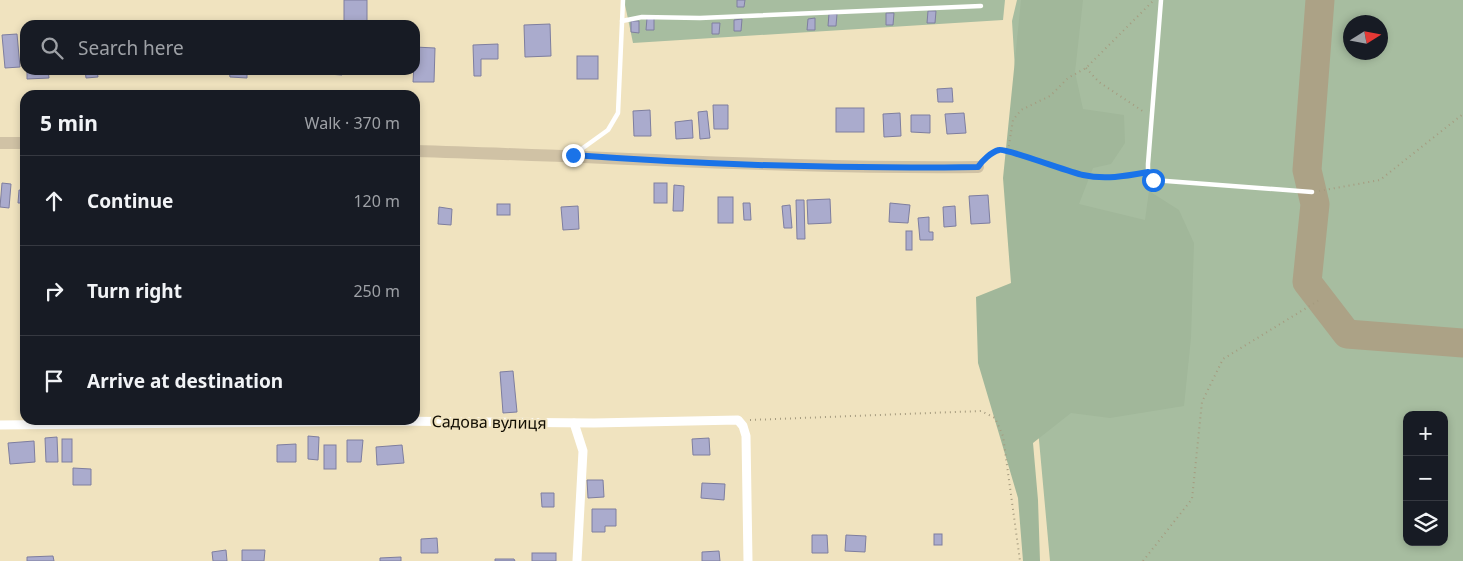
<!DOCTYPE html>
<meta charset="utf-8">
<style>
:root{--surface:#171b24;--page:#242831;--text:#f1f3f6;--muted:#9ea1a6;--line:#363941}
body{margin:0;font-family:"Noto Sans",sans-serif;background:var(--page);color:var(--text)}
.controls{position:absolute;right:15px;bottom:15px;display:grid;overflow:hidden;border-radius:10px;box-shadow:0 2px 8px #0003}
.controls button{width:45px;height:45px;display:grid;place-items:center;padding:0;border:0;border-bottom:1px solid var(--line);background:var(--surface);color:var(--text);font:25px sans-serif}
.compass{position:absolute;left:1343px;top:15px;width:45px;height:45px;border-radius:50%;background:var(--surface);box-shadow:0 2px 8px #0003;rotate:79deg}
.stop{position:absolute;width:15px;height:15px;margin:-11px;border:4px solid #1a73e8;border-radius:50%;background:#fff}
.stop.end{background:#1a73e8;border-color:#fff;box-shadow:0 1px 5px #0008}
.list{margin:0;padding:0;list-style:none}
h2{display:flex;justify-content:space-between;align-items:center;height:65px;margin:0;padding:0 20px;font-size:21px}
h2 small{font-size:16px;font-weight:400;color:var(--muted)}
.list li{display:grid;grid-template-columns:32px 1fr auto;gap:15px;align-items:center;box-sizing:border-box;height:90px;padding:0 20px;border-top:1px solid var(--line)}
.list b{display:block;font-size:19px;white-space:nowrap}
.list em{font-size:16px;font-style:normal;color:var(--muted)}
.icon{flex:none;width:28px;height:28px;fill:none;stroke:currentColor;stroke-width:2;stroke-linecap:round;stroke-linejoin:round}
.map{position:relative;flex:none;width:1463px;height:561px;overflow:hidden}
.search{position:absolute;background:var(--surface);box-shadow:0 2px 8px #0003;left:20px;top:20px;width:400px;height:55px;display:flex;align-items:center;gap:12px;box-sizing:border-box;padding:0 18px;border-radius:15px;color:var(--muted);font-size:19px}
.panel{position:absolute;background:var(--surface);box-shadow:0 2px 8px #0003;left:20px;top:90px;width:400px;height:335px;border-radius:15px}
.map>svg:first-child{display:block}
.green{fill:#a7bda0;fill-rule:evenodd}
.forest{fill:#a1b79a}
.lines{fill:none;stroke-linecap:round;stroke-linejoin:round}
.taxiway{stroke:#aca286;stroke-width:29}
.building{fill:#aaabcd;stroke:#7e7e9f}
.path{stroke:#a59b7f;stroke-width:2;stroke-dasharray:1 4;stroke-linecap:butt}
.lane{stroke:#fff;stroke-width:4.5}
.street{stroke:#fff;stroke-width:9}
.secondary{stroke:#d0c2a5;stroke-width:12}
.route{stroke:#1a73e8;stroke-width:6}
.labels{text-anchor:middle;stroke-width:4.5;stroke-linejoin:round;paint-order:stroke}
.street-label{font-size:16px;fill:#120e03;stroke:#f0e3bf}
</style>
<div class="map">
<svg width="1463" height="561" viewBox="0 0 1463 561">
<rect width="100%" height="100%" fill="#f0e3bf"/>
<!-- green -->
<g class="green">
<path d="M624,0H1005L1003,20L633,43Z"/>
<path d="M1017,0H1463V561H1050L1036,407L1012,21ZM1350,22H1380V52H1350ZM1407,415H1444V542H1407Z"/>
</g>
<!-- forest -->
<path class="forest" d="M1021,0H1083L1075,72L1083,109L1124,115L1125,143L1111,164L1093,168L1079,204L1145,220L1149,191L1179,210L1194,243L1191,338L1184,406L1110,418L1071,413L1033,443L1038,500L1040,561H1023L1018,498L978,363L976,297L1011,283L1003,178Z"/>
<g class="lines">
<!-- taxiway -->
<path class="taxiway" d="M1320,0L1307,170L1315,204L1307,282L1347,334L1463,343"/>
</g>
<!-- building -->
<g class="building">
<rect x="344" y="0" width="23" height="25"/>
<path d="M737,0H745L744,7H737Z"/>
<path d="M928,11H936L935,23H927Z"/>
<path d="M886,13H894L893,25H886Z"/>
<path d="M829,14H837L836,26H828Z"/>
<path d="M647,18H654V30H646Z"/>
<path d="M815,18V30H807L808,19Z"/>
<path d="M742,19L741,31H734V20Z"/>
<path d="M631,21H639V33L631,32Z"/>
<path d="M712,23H720L719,34H712Z"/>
<path d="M550,24L551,56L525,57L524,25Z"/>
<path d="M17,34L20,67L5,68L2,35Z"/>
<path d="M498,44V59H481V76H474L473,45Z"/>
<path d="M415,47L435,48L434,82H413Z"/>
<rect x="577" y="56" width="21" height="23"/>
<path d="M27,70H48L49,78L27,79Z"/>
<path d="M85,70H97L98,77L86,78Z"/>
<rect x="114" y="70" width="17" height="3"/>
<rect x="144" y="70" width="22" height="3"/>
<path d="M229,70H247V78L230,77Z"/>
<path d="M328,70H342V75L328,74Z"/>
<path d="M952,88L953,102H938L937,89Z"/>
<path d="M713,105H728V129H714Z"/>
<rect x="836" y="108" width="28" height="24"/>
<path d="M650,110L651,136H634L633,111Z"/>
<path d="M707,111L710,138L700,139L698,112Z"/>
<path d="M900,113L901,136L884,137L883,114Z"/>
<path d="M964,113L966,133L947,134L945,114Z"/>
<path d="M911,115H930V133L911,132Z"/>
<path d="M692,120L693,138L676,139L675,122Z"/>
<path d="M2,183L11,184L9,208L0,207Z"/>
<rect x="654" y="183" width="13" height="20"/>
<path d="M674,185L684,186L683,211H673Z"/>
<path d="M19,190H25V203H18Z"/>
<path d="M988,195L990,223L971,224L969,196Z"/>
<rect x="718" y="197" width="15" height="26"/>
<path d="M830,199L831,223L808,224L807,200Z"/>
<path d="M796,200H804L805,239H797Z"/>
<path d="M743,203H750L751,220H744Z"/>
<path d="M890,203L910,205L908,223L889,222Z"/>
<rect x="497" y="204" width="13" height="11"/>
<path d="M790,205L792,228H784L782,206Z"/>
<path d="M578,206L579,229L563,230L561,207Z"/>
<path d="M955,206L956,226L944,227L943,207Z"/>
<path d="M439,207L452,209L451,225L438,224Z"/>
<path d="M415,209H417L419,227L415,228Z"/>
<path d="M929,217V232H933V240H920L918,218Z"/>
<rect x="906" y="231" width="6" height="19"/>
<path d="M513,371L517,412L503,413L500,372Z"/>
<path d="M308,436L319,437L318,460L308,459Z"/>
<path d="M57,437L58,462H46L45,438Z"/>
<path d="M709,438L710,455H693L692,439Z"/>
<rect x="62" y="439" width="10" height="23"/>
<path d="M347,440H363L361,462H347Z"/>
<path d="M34,441L35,462L10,464L8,443Z"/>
<path d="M296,444V462H277V445Z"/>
<rect x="324" y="445" width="12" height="24"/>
<path d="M402,445L404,463L377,465L376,447Z"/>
<path d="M73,468L91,469V485H73Z"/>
<path d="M587,480H603L604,497L588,498Z"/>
<path d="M702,483L725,484L724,500L701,498Z"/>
<path d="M541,493H554V507H542Z"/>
<path d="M592,509H616V526H605V532H592Z"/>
<rect x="934" y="534" width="8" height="11"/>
<path d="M812,535H827L828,553H812Z"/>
<path d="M846,535L866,536L865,552L845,551Z"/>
<path d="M437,538L438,553H421V539Z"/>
<path d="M226,550L227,561H213L212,552Z"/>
<path d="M242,550H265L264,561H242Z"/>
<path d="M719,551L720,561H702V552Z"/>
<rect x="532" y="553" width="24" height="8"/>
<path d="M53,556L54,561H27V557Z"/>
<path d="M401,557V561H380V558Z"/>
<path d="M495,559H514L515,561H495Z"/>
</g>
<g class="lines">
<!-- path -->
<g class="path">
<path d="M1086,68L1099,82L1144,112"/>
<path d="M1008,151L1013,120L1021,110L1050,96L1068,78L1086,68L1153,1"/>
<path d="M986,158L998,150L1008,151L1030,160L1083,175L1105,179L1142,173"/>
<path d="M1319,191L1380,180L1463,114"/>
<path d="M750,420L981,411L995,418L1003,436L1020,561"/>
<path d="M1143,561L1192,499L1202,402L1223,359L1321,299"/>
</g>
<!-- lane -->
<g class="lane">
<path d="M1161,0L1148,164V172L1153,180L1312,192"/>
<path d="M622,21L642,17L700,18L981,6"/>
<path d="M576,153L608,130L618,113L623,0"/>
</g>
<!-- street -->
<g class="street">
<path d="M574,423L583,451L577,561"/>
<path d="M0,425L391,421L594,423L738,420L743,426L746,436L748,561"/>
</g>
<!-- secondary -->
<g class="secondary">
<path d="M0,143H25"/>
<path d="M415,151C603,156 790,169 978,167"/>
</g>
</g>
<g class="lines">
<!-- route -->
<path class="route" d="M573,155C708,165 843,169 978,167C982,161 991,152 999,150C1005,148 1069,172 1083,175C1105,180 1126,176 1148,172L1153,180"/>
</g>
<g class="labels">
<!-- street labels -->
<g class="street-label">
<text transform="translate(489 422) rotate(1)" y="6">Садова вулиця</text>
</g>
</g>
</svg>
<div class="controls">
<button>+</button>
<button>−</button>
<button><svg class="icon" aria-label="layers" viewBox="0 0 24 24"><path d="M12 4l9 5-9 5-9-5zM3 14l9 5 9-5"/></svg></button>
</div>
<svg class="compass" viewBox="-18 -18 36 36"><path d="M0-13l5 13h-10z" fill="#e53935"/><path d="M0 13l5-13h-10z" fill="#9ea1a6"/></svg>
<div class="stop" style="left:1153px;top:180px"></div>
<div class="stop end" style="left:573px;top:155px"></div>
<div class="search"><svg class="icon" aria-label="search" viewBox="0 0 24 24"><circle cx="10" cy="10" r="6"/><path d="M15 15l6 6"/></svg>Search here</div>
<section class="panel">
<h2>5 min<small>Walk · 370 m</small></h2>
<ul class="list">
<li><svg class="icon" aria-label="ahead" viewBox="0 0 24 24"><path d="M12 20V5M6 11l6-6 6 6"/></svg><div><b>Continue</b></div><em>120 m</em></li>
<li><svg class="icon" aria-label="right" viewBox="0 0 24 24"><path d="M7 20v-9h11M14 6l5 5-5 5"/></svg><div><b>Turn right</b></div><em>250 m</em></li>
<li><svg class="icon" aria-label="arrive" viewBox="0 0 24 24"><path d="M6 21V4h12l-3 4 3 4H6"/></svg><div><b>Arrive at destination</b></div></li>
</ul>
</section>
</div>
